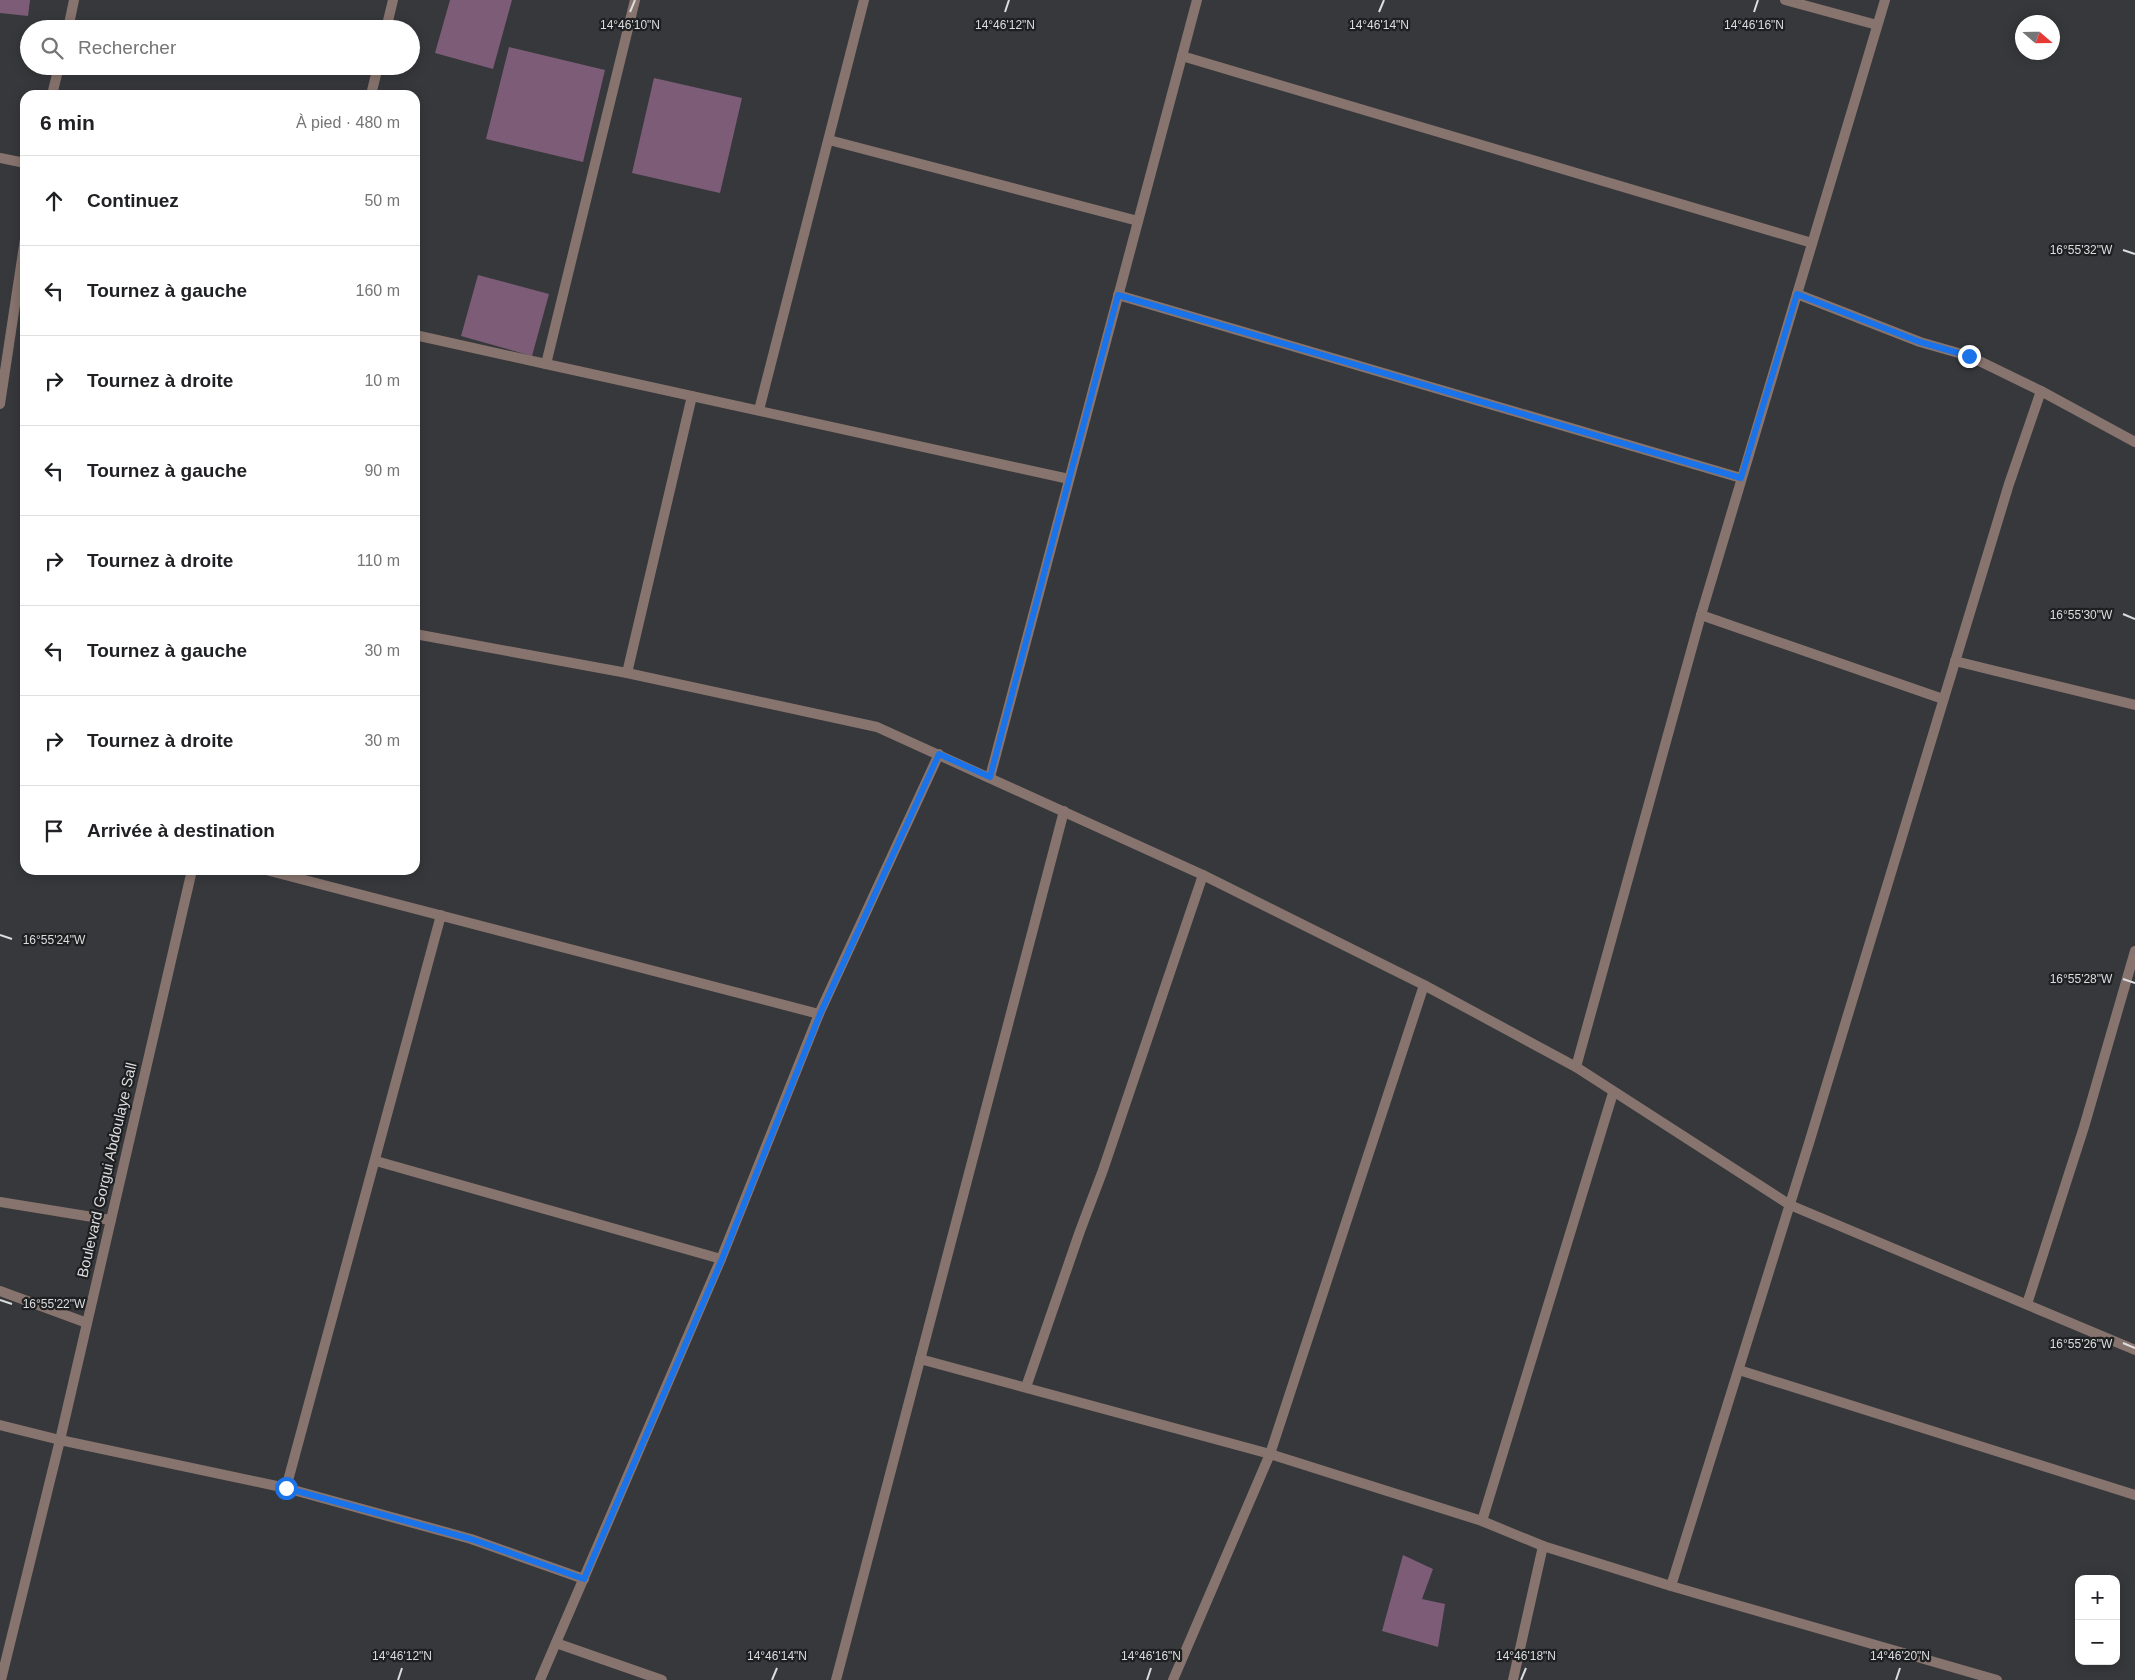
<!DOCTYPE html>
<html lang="fr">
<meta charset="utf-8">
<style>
:root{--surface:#fff;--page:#f6f6f6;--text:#202124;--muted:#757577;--line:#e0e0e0}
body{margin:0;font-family:Helvetica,sans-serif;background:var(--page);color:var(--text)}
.controls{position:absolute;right:15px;bottom:15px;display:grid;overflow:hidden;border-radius:10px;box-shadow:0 2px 12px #0003}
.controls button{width:45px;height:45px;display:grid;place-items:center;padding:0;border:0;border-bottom:1px solid var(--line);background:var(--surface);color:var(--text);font:25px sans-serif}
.compass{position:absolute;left:2015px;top:15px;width:45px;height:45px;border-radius:50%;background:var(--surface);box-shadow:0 2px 12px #0003;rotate:110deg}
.stop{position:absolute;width:15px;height:15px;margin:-11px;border:4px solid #1a73e8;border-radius:50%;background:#fff}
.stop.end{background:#1a73e8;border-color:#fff;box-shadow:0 1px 5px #0008}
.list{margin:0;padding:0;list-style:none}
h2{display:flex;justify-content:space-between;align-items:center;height:65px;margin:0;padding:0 20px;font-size:21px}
h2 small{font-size:16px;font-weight:400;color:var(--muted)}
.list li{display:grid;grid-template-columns:32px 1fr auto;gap:15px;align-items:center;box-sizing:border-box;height:90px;padding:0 20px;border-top:1px solid var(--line)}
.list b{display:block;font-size:19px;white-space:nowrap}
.list em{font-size:16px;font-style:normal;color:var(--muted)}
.icon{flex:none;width:28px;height:28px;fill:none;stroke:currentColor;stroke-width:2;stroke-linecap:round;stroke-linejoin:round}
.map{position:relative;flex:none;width:2135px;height:1680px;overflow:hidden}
.search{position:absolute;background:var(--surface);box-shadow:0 2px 12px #0003;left:20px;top:20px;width:400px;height:55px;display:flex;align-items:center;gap:12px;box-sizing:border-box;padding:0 18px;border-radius:28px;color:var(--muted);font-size:19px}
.panel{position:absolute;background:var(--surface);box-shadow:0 2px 12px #0003;left:20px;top:90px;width:400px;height:785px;border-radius:15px}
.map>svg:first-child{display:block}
.building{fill:#7d5c78}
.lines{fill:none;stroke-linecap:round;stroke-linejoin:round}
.minor{stroke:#88746e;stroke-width:10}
.tertiary{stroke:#88746e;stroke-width:10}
.route{stroke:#1a73e8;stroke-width:6}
.ticks{fill:none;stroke:#dcdddf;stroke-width:2}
.labels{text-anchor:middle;stroke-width:4.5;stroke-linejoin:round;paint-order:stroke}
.street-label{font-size:15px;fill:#dcdddf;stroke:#1e1f21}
.ticks-label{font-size:12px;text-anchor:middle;fill:#dcdddf;stroke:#1e1f21;stroke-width:4.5;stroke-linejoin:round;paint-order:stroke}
</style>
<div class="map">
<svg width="2135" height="1680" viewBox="0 0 2135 1680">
<rect width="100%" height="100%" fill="#36383b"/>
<!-- building -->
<g class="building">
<path d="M0,0H30L28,16L0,13Z"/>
<path d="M450,0H512L493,69L435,53Z"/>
<path d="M509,47L605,70L583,162L486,139Z"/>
<path d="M654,78L742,98L720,193L632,173Z"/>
<path d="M478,275L549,294L532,356L461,336Z"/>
<path d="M1403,1555L1433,1569L1422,1599L1445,1604L1438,1647L1382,1631Z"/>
</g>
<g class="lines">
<!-- minor -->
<g class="minor">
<path d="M1785,0L1877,25"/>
<path d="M68,29L74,0"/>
<path d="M1182,56L1812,243"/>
<path d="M52,95L59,66"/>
<path d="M829,140L1138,221"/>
<path d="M0,158L25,163"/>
<path d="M1797,294L1920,342L1969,356L2041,391L2135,442"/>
<path d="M1118,295L1741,478"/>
<path d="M415,335L546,364L635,0"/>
<path d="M546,364L1069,479"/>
<path d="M0,404L25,239"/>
<path d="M759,410L864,0"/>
<path d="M1701,615L1943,699"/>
<path d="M415,634L627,673L877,727L1203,875L1424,985L1576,1067L1790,1205L2135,1350"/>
<path d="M1955,661L2135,705"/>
<path d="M627,673L692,396"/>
<path d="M990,777L1197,0"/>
<path d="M266,870L819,1014"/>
<path d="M1576,1067L1701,615L1885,0"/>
<path d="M376,1161L721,1259"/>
<path d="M0,1202L111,1220"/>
<path d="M0,1291L87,1323"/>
<path d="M2027,1304L2084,1127L2135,951"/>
<path d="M920,1359L1270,1454L1482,1521L1543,1546L1671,1586L1997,1680"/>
<path d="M1739,1370L2135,1495"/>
<path d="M1026,1387L1080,1231L1103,1170L1203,875"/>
<path d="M286,1488L441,915"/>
<path d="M1482,1521L1613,1093"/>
<path d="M1671,1586L1809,1143L2009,484L2041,391"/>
<path d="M556,1643L662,1680"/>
<path d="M1,1680L60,1440L286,1488L471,1539L584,1579"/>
<path d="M540,1680L721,1259L819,1014L939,754"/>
<path d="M836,1680L1064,811"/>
<path d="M1173,1680L1270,1454L1424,985"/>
<path d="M1513,1680L1543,1546"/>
</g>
<!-- tertiary -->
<g class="tertiary">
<path d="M386,29L393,0"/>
<path d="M371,95L378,66"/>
<path d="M0,1425L60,1440L192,870"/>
</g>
</g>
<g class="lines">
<!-- route -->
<path class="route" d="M286,1488L471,1539L584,1579L722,1259L820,1014L939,754L990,777L1118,295L1741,478L1797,294L1920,342L1969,356"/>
</g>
<!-- ticks -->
<path class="ticks" d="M630,12L635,0M1005,12L1009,0M1379,12L1384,0M1754,12L1758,0M2123,250L2135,254M2123,614L2135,619M0,935L12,939M2123,979L2135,983M0,1300L12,1304M2123,1343L2135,1348M398,1680L402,1668M772,1680L777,1668M1147,1680L1151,1668M1521,1680L1526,1668M1896,1680L1900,1668"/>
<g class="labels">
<!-- street labels -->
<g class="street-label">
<text transform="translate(107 1170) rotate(-77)" y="5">Boulevard Gorgui Abdoulaye Sall</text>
</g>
</g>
<g class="ticks-label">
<text x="630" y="29">14°46'10"N</text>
<text x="1005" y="29">14°46'12"N</text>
<text x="1379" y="29">14°46'14"N</text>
<text x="1754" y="29">14°46'16"N</text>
<text x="2081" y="254">16°55'32"W</text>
<text x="2081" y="619">16°55'30"W</text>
<text x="54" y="944">16°55'24"W</text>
<text x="2081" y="983">16°55'28"W</text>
<text x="54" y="1308">16°55'22"W</text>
<text x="2081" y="1348">16°55'26"W</text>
<text x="402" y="1660">14°46'12"N</text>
<text x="777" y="1660">14°46'14"N</text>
<text x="1151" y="1660">14°46'16"N</text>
<text x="1526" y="1660">14°46'18"N</text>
<text x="1900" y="1660">14°46'20"N</text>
</g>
</svg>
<div class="controls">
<button>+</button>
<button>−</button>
</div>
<svg class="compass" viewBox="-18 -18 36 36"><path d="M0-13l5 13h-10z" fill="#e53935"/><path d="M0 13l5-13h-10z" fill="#757577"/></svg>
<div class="stop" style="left:286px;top:1488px"></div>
<div class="stop end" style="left:1969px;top:356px"></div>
<div class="search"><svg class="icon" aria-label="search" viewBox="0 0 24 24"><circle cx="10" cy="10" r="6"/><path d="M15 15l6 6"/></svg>Rechercher</div>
<section class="panel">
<h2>6 min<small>À pied · 480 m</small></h2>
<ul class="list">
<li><svg class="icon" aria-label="ahead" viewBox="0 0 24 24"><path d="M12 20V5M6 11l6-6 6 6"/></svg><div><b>Continuez</b></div><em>50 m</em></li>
<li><svg class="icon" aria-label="left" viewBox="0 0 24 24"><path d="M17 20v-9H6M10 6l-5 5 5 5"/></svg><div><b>Tournez à gauche</b></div><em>160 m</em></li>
<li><svg class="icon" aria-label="right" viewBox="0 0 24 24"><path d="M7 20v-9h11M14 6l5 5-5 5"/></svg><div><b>Tournez à droite</b></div><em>10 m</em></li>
<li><svg class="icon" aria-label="left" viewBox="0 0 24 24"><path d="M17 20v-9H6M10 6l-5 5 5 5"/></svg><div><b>Tournez à gauche</b></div><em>90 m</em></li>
<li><svg class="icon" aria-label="right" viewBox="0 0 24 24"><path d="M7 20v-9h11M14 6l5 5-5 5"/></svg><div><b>Tournez à droite</b></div><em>110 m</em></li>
<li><svg class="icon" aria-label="left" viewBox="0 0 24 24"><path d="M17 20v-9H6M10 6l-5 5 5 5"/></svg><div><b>Tournez à gauche</b></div><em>30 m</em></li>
<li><svg class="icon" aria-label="right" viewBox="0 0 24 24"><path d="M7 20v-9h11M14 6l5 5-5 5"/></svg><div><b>Tournez à droite</b></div><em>30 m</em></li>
<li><svg class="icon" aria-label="arrive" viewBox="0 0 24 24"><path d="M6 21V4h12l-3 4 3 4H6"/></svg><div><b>Arrivée à destination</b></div></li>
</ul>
</section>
</div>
